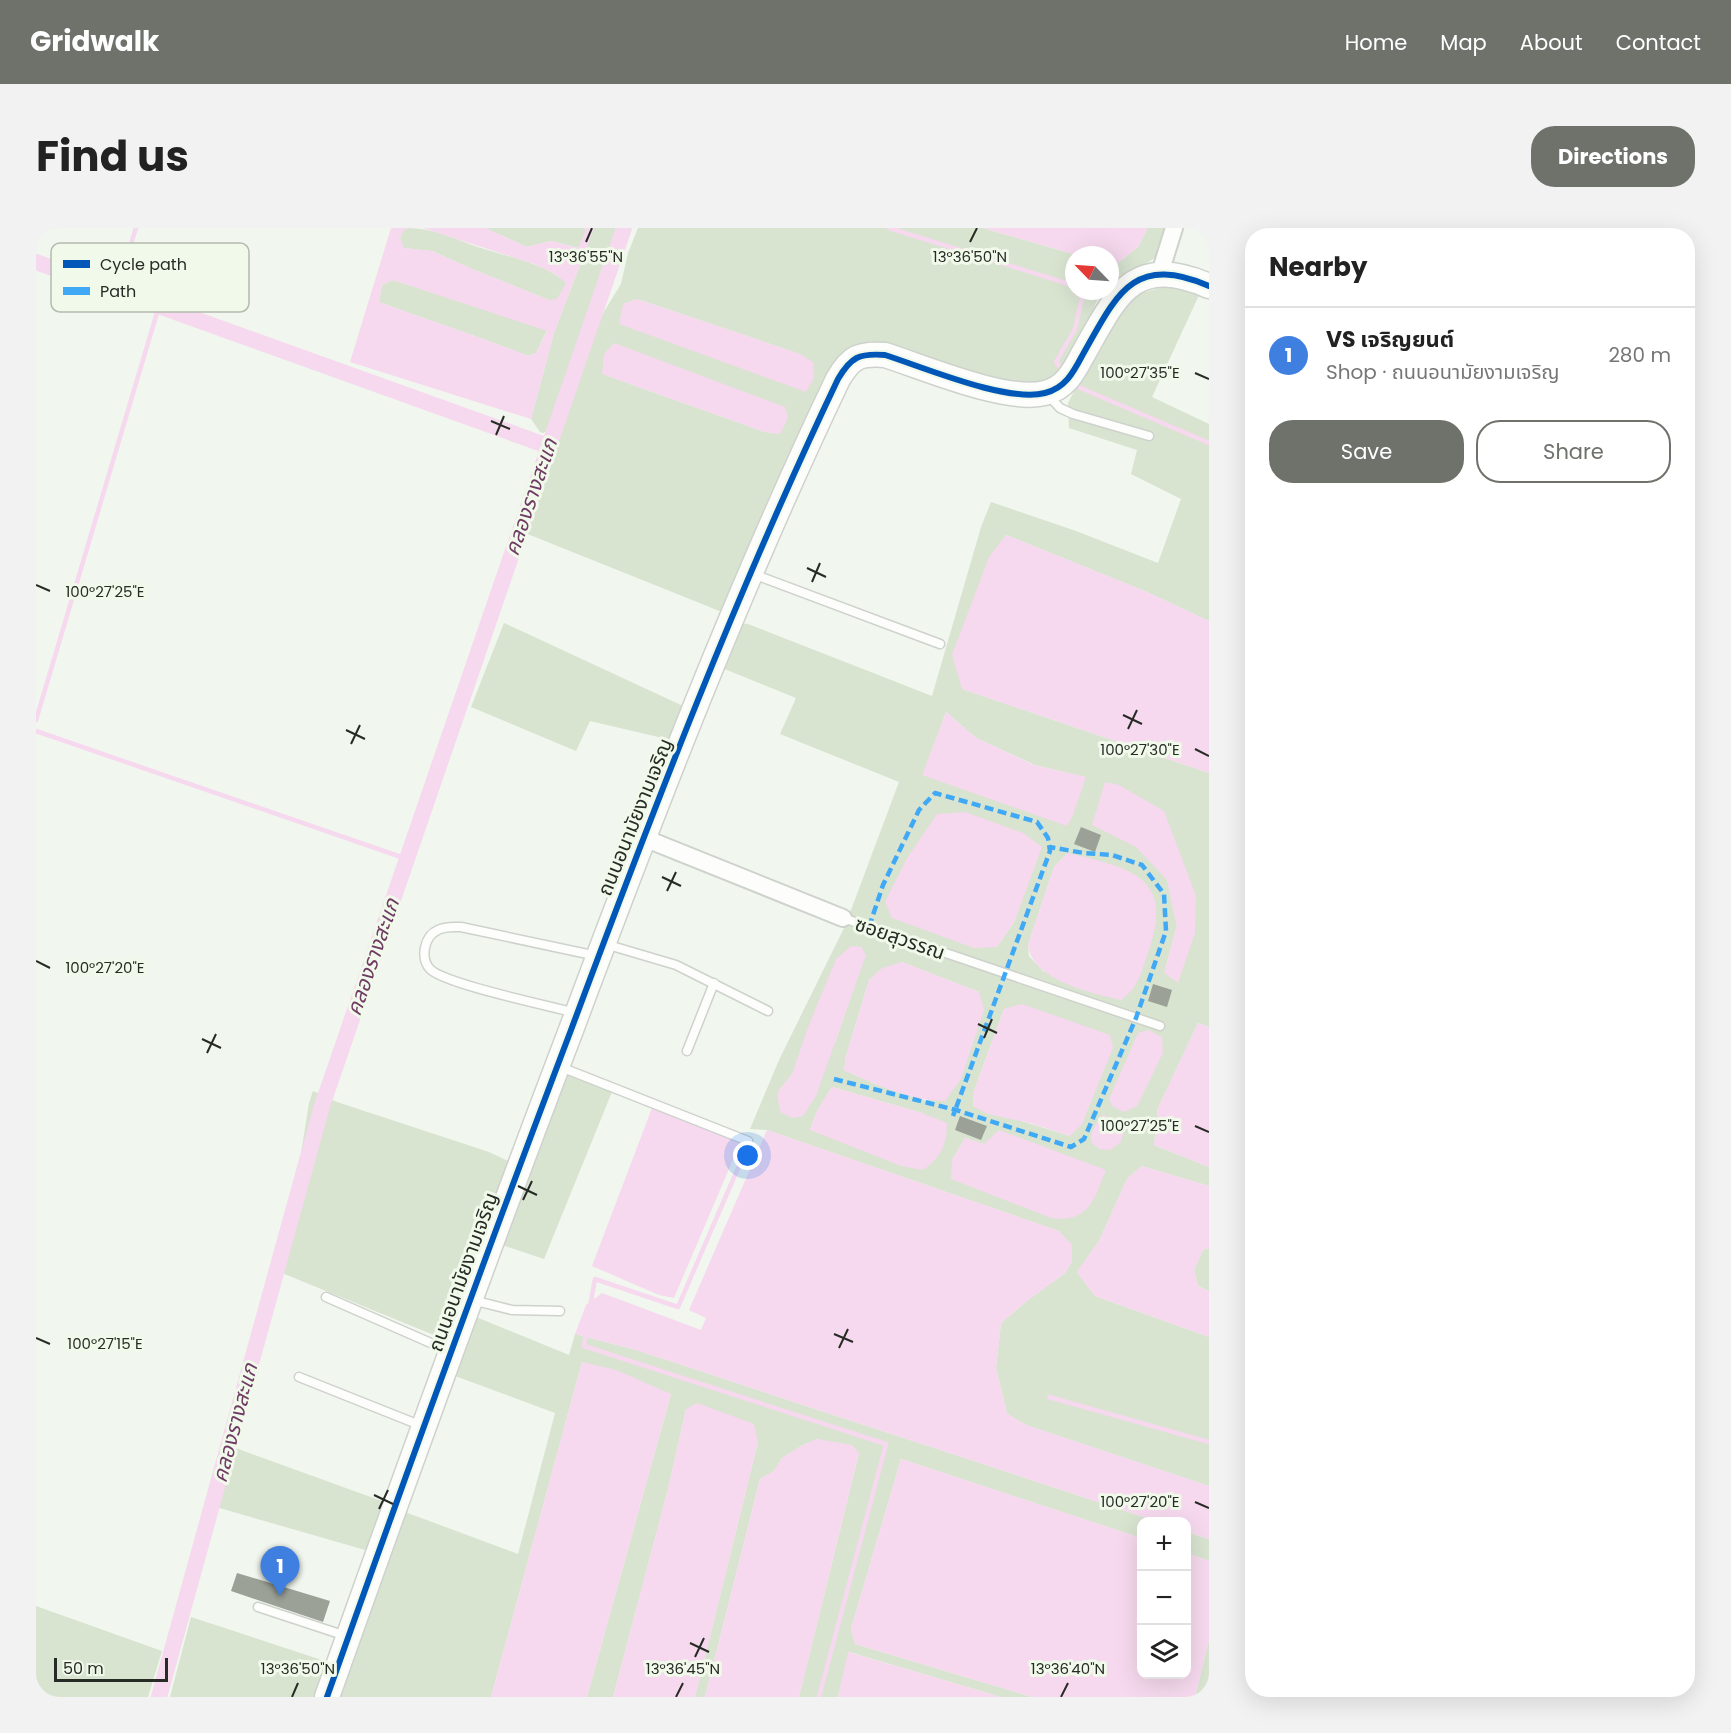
<!DOCTYPE html>
<meta charset="utf-8">
<style>
:root{--surface:#fff;--page:#f2f2f2;--text:#222;--muted:#767676;--line:#e0e0e0;--accent:#6e726b}
body{margin:0;font-family:Poppins,"Noto Sans Thai",sans-serif;background:var(--page);color:var(--text)}
.controls{position:absolute;right:18px;bottom:18px;display:grid;overflow:hidden;border-radius:12px;box-shadow:0 6px 24px #0002}
.controls button{width:54px;height:54px;display:grid;place-items:center;padding:0;border:0;border-bottom:2px solid var(--line);background:var(--surface);color:var(--text);font:30px sans-serif}
.compass{position:absolute;left:1029px;top:18px;width:54px;height:54px;border-radius:50%;background:var(--surface);box-shadow:0 6px 24px #0002;rotate:295deg}
.scale{position:absolute;left:18px;bottom:15px;width:114px;box-sizing:border-box;padding-left:6px;border:3px solid #272b25;border-top:0;font-size:16px;line-height:21px;white-space:nowrap;color:#272b25;-webkit-text-stroke:4px #f0f9ea;paint-order:stroke}
.you{position:absolute;left:712px;top:928px;width:21px;height:21px;margin:-15px;border:4px solid #fff;border-radius:50%;background:#1a73e8;box-shadow:0 0 0 9px #1a73e833}
.badge{display:grid;place-items:center;width:39px;height:39px;border-radius:50%;background:var(--accent);color:#fff;font-size:20px;font-weight:700}
.pin{position:absolute;translate:-50% -50px;filter:drop-shadow(0 2px 3px #0008)}
.pin::after{content:'';position:absolute;top:32px;width:21px;height:18px;background:inherit;clip-path:polygon(0 0,100% 0,50% 100%)}
.list{margin:0;padding:0;list-style:none}
h2{display:flex;justify-content:space-between;align-items:center;height:78px;margin:0;padding:0 24px;font-size:26px}
h2 small{font-size:20px;font-weight:400;color:var(--muted)}
.list li{display:grid;grid-template-columns:39px 1fr auto;gap:18px;align-items:center;box-sizing:border-box;height:96px;padding:0 24px;border-top:2px solid var(--line)}
.list b{display:block;font-size:22px;white-space:nowrap}
.list p{margin:0;font-size:20px;white-space:nowrap;color:var(--muted)}
.list em{font-size:20px;font-style:normal;color:var(--muted)}
.actions{display:flex;gap:12px;padding:18px 24px}
.actions a{flex:1;padding:14px 0;border:2px solid var(--accent);border-radius:24px;text-align:center;font-size:21px;color:var(--accent)}
.actions .main{background:var(--accent);color:#fff}
.icon{flex:none;width:33px;height:33px;fill:none;stroke:currentColor;stroke-width:2;stroke-linecap:round;stroke-linejoin:round}
.map{position:relative;flex:none;width:1173px;height:1469px;overflow:hidden;border-radius:24px}
header{display:flex;align-items:center;gap:36px;box-sizing:border-box;height:84px;padding:0 30px;background:var(--accent);color:#fff}
header strong{font-size:28px}
nav{display:flex;gap:33px;margin-inline-start:auto;font-size:21px}
.intro{display:flex;align-items:center;justify-content:space-between;box-sizing:border-box;height:144px;padding:0 36px}
h1{margin:0;font-size:42px}
.button{padding:15px 27px;border-radius:24px;background:var(--accent);color:#fff;font-size:21px;font-weight:700}
main{display:flex;gap:36px;padding:0 36px}
aside{flex:1;background:var(--surface);border-radius:24px;box-shadow:0 6px 24px #0002}
.map>svg:first-child{display:block}
.green{fill:#d8e3d0;fill-rule:evenodd}
.water{fill:#f6d9ee;fill-rule:evenodd}
.lines{fill:none;stroke-linecap:round;stroke-linejoin:round}
.stream{stroke:#f6d9ee;stroke-width:4.5}
.canal{stroke:#f6d9ee;stroke-width:16}
.building{fill:#9ba196}
.lane-casing{stroke:#ced2cc;stroke-width:11}
.street-casing{stroke:#ced2cc;stroke-width:20}
.secondary-casing{stroke:#ced2cc;stroke-width:27}
.lane{stroke:#fdfefc;stroke-width:8}
.street{stroke:#fdfefc;stroke-width:16}
.secondary{stroke:#fdfefc;stroke-width:24}
.quiet{stroke:#3fa9f5;stroke-width:4.5;stroke-dasharray:9 4.5;stroke-linecap:butt}
.cycleway-casing{stroke:#f0f9ea;stroke-width:10}
.cycleway{stroke:#0057b8;stroke-width:6}
.ticks{fill:none;stroke:#272b25;stroke-width:2}
.labels{text-anchor:middle;stroke-width:6;stroke-linejoin:round;paint-order:stroke}
.street-label{font-size:20px;fill:#272b25;stroke:#f0f9ea}
.water-label{font-size:21px;font-style:italic;fill:#6f3b65;stroke:#f0f9ea}
.key{fill:#f0f9ea;stroke:#b4bbaf;stroke-width:1.5}
.key-label{font-size:16px;fill:#272b25}
.ticks-label{font-size:15px;text-anchor:middle;fill:#272b25;stroke:#f0f9ea;stroke-width:6;stroke-linejoin:round;paint-order:stroke}
</style>
<header>
<strong>Gridwalk</strong>
<nav><a>Home</a><a>Map</a><a>About</a><a>Contact</a></nav>
</header>
<div class="intro"><h1>Find us</h1><a class="button">Directions</a></div>
<main>
<div class="map">
<svg width="1173" height="1469" viewBox="0 0 1173 1469">
<rect width="100%" height="100%" fill="#f1f6ee"/>
<!-- green -->
<g class="green">
<path d="M372,0C396,0 417,10 439,18C471,29 504,33 531,55L521,72H513L436,41L396,23L367,20L364,10L367,2Z"/>
<path d="M449,0H548L550,2L543,20L515,13L491,19Z"/>
<path d="M558,0H581L513,202L507,205L504,204L495,191L518,105Z"/>
<path d="M602,0H947L1040,27H1038V63H1068L1063,68L1039,122L1017,151L989,158L927,146L906,133L834,113L800,133L737,263L686,384L489,305L523,184L529,186L566,87L585,56L592,25ZM601,71L764,126L587,76ZM566,146L745,206L729,204Z"/>
<path d="M1112,0H1130L1122,28L1074,57V37L1078,38L1102,19Z"/>
<path d="M357,52L511,102L500,125L492,128C443,108 393,93 343,74L346,57Z"/>
<path d="M1131,58L1164,65L1116,169L1173,196V393L1111,364L970,307L926,461L1173,545V799L1162,795L1122,880L1118,917L1173,939V958L1105,938L1091,951L1063,1013L1041,1044L1059,1068L1173,1109V1258L990,1197L971,1186L960,1140L965,1095L992,1072L1029,1045L1036,1033L1023,1003L731,902L714,901L743,832L809,698L863,554L744,506L760,470L686,440L703,395L712,396L896,468L945,299L955,274L1040,303L1122,335L1145,271L1095,246L1101,222L1033,200L1032,175L1073,96L1105,65ZM910,484L940,510L999,537L1049,549L887,547ZM1005,619L978,694L961,719ZM1100,619L1159,668L1128,745L1141,698L1131,651ZM1032,625L1008,744L993,728L992,717L1018,639ZM825,719L829,727L799,815L741,865L756,846ZM866,734L943,764L891,873L837,855L808,842L810,828L833,752ZM968,781L1034,908L937,878L938,863ZM796,859L886,885L774,902L781,883ZM929,910L948,916L916,932Z"/>
<path d="M468,395L647,478L635,512L554,493L540,523L435,479Z"/>
<path d="M533,842L576,864L508,1031L466,1017L467,998Z"/>
<path d="M277,863L301,874L453,924L472,933L410,1112L246,1045L273,875Z"/>
<path d="M1173,1020V1063L1162,1058L1158,1042L1167,1022Z"/>
<path d="M440,1089L533,1127L539,1106L600,1122L1120,1293L1106,1294L1105,1310L865,1231L815,1401L819,1416L996,1469H965L813,1424L802,1469H763L823,1225L782,1211L767,1217L746,1230L738,1243L724,1251L669,1469H659L722,1214L650,1181L632,1261L577,1469H551L635,1166L546,1134L455,1469H303L369,1284L482,1326L519,1185L419,1148Z"/>
<path d="M194,1218L354,1276L336,1324L180,1279Z"/>
<path d="M1150,1304L1173,1311V1333L1151,1325Z"/>
<path d="M0,1378L126,1423L112,1469H0Z"/>
<path d="M155,1389L295,1435L283,1469H134Z"/>
<path d="M1173,1412V1469H1159Z"/>
</g>
<!-- water -->
<g class="water">
<path d="M355,0H372L367,3L364,10L368,20L396,23L436,41L513,72L521,71L530,55L519,46L498,36L387,0H449L491,19L515,13L542,20L550,2L548,0H558L518,105L495,191L314,134ZM357,52L511,103L500,125L492,128C443,108 393,93 343,74L346,57Z"/>
<path d="M947,0H1112L1102,19L1078,38L1074,37V27H1040Z"/>
<path d="M601,71L764,126L777,134L778,150L770,164L583,96L587,76Z"/>
<path d="M578,115L749,179L752,190L744,206L729,204L566,146L568,126Z"/>
<path d="M970,307L1111,364L1173,393V545L926,461L916,427L953,329Z"/>
<path d="M910,484L940,510L998,537L1050,549L1037,587L1031,598L886,547Z"/>
<path d="M1069,554L1083,557L1128,583L1160,668L1159,705L1142,755L1128,745L1141,698L1131,652L1100,619L1056,597Z"/>
<path d="M929,584L987,605L1006,619L978,694L961,719L938,720L856,690L849,674L871,630L901,586Z"/>
<path d="M1032,625C1094,640 1140,648 1112,725C1104,746 1104,758 1085,772C1055,765 996,752 992,717L1018,639Z"/>
<path d="M815,718L825,719L830,727L780,868L767,888L757,890L744,884L741,865L756,846L772,799L800,731Z"/>
<path d="M866,734L943,764L948,782L925,851L909,873C874,873 839,856 808,842L810,828L833,752L846,740Z"/>
<path d="M986,776L1074,807L1077,820L1046,896L1034,908L994,895L952,886L937,878L938,863L968,781Z"/>
<path d="M1162,795L1173,799V939L1118,917L1122,880Z"/>
<path d="M1112,802L1126,809L1127,825L1101,878L1088,884L1076,878L1073,871L1102,805Z"/>
<path d="M796,859L886,885L911,895C910,918 906,928 887,942L865,938L774,902L781,883Z"/>
<path d="M616,880L704,915L638,1070L623,1067L556,1038Z"/>
<path d="M1067,887L1080,892L1088,900L1085,914L1074,922L1063,921L1055,914C1054,903 1060,895 1067,887Z"/>
<path d="M731,902L1023,1003L1036,1017V1033L1029,1045L992,1072L965,1095L960,1140L971,1186L990,1197L1173,1258V1311L1151,1304L1150,1294L1120,1293L600,1122L539,1106L550,1077L566,1065L665,1102L670,1090L653,1082Z"/>
<path d="M963,902L1070,942C1058,972 1053,995 1015,990L915,951L916,932L929,910L948,916Z"/>
<path d="M1105,938L1173,958V1020L1167,1022L1158,1042L1162,1058L1173,1063V1109L1059,1068L1041,1044L1063,1013L1091,951Z"/>
<path d="M546,1134L580,1142L635,1166L551,1469H455Z"/>
<path d="M661,1175L718,1196L722,1214L659,1469H577L632,1261L650,1181Z"/>
<path d="M781,1211L816,1217L823,1225L763,1469H669L724,1251L738,1243L746,1230L767,1217Z"/>
<path d="M865,1231L1105,1310L1106,1446H1150L1151,1325L1173,1333V1412L1159,1469H996L819,1416L815,1401Z"/>
<path d="M812,1424L965,1469H802Z"/>
</g>
<g class="lines">
<!-- stream -->
<g class="stream">
<path d="M853,0L1033,56L1038,62"/>
<path d="M80,63L100,0"/>
<path d="M1024,139L1020,134L1039,101L1046,70L1039,63"/>
<path d="M1040,158L1173,215"/>
<path d="M0,492L123,78"/>
<path d="M0,503L371,631"/>
<path d="M554,1079L559,1051L642,1079L709,924"/>
<path d="M550,1105L548,1118L850,1216L783,1469"/>
<path d="M1013,1169L1173,1214"/>
</g>
<!-- canal -->
<g class="canal">
<path d="M0,34L512,218"/>
<path d="M123,1469L286,878L588,0"/>
</g>
</g>
<!-- building -->
<g class="building">
<path d="M1045,599L1065,607L1059,624L1038,616Z"/>
<path d="M1117,756L1136,762L1131,779L1112,773Z"/>
<path d="M924,888L951,898L945,912L919,902Z"/>
<path d="M201,1345L294,1373L287,1394L195,1363Z"/>
</g>
<g class="lines">
<defs>
<g id="lane">
<path d="M1012,167L1024,180L1037,186L1113,208"/>
<path d="M717,346L904,416"/>
<path d="M807,690L1124,798"/>
<path d="M569,716L640,737L732,783"/>
<path d="M540,785C515,778 408,756 394,741C384,730 388,708 402,702C409,698 417,699 425,699L561,728"/>
<path d="M651,823L678,755"/>
<path d="M522,838L712,913"/>
<path d="M290,1069L413,1123"/>
<path d="M436,1072L476,1082L524,1083"/>
<path d="M263,1149L386,1198"/>
<path d="M222,1379L310,1408"/>
</g>
<g id="street">
<path d="M1124,45L1138,0"/>
<path d="M608,610L807,690"/>
</g>
<path id="secondary" d="M291,1469C370,1246 451,1023 535,802C617,582 701,363 802,151C815,129 823,125 849,127C887,139 971,175 1009,165C1029,160 1037,145 1046,128C1080,68 1096,25 1173,58"/>
</defs>
<!-- lane casing -->
<use href="#lane" class="lane-casing"/>
<!-- street casing -->
<use href="#street" class="street-casing"/>
<!-- secondary casing -->
<use href="#secondary" class="secondary-casing"/>
<!-- lane -->
<use href="#lane" class="lane"/>
<!-- street -->
<use href="#street" class="street"/>
<!-- secondary -->
<use href="#secondary" class="secondary"/>
<!-- quiet -->
<g class="quiet">
<path d="M833,699L847,657L883,582L899,565L1001,594L1012,610L1014,623L917,888"/>
<path d="M798,851L920,882L1035,919L1048,911L1100,790L1130,703L1128,666L1106,637L1076,627L1048,625L1013,619"/>
</g>
<defs>
<path id="cycleway" d="M291,1469C370,1246 451,1023 535,802C617,582 701,363 802,151C815,129 823,125 849,127C887,139 971,175 1009,165C1029,160 1037,145 1046,128C1080,68 1096,25 1173,58"/>
</defs>
<!-- cycleway casing -->
<use href="#cycleway" class="cycleway-casing"/>
<!-- cycleway -->
<use href="#cycleway" class="cycleway"/>
</g>
<!-- ticks -->
<path class="ticks" d="M550,14L556,0M934,14L941,0M1159,145L1173,151M455,193L474,201M460,207L468,188M771,340L790,349M776,354L784,335M0,357L14,363M1087,487L1106,496M1092,501L1101,482M310,502L329,511M315,516L324,497M1159,521L1173,528M626,649L645,658M631,663L640,644M0,733L14,740M942,796L961,805M948,810L956,791M166,811L185,820M171,825L180,806M1159,898L1173,904M482,958L501,967M487,972L496,953M798,1106L817,1114M0,1110L14,1116M803,1120L812,1101M338,1267L357,1276M1159,1274L1173,1280M343,1281L352,1262M654,1415L673,1424M659,1429L668,1410M256,1469L262,1455M640,1469L647,1455M1025,1469L1032,1455"/>
<g class="labels">
<!-- street labels -->
<g class="street-label">
<text transform="translate(599 589) rotate(-68)" y="7">ถนนอนามัยงามเจริญ</text>
<text transform="translate(864 710) rotate(19)" y="7">ซอยสุวรรณ</text>
<text transform="translate(427 1044) rotate(-70)" y="7">ถนนอนามัยงามเจริญ</text>
</g>
<!-- water labels -->
<g class="water-label">
<text transform="translate(495 269) rotate(-71)" y="7">คลองรางสะแก</text>
<text transform="translate(337 729) rotate(-71)" y="7">คลองรางสะแก</text>
<text transform="translate(199 1195) rotate(-75)" y="7">คลองรางสะแก</text>
</g>
</g>
<!-- legend -->
<rect x="15" y="15" width="198" height="69" rx="9" class="key"/>
<rect x="27" y="32" width="27" height="8" fill="#0057b8"/>
<rect x="27" y="59" width="27" height="8" fill="#3fa9f5"/>
<g class="key-label">
<text x="64" y="42">Cycle path</text>
<text x="64" y="69">Path</text>
</g>
<g class="ticks-label">
<text x="550" y="34">13°36'55"N</text>
<text x="934" y="34">13°36'50"N</text>
<text x="1104" y="150">100°27'35"E</text>
<text x="69" y="369">100°27'25"E</text>
<text x="1104" y="527">100°27'30"E</text>
<text x="69" y="745">100°27'20"E</text>
<text x="1104" y="903">100°27'25"E</text>
<text x="69" y="1121">100°27'15"E</text>
<text x="1104" y="1279">100°27'20"E</text>
<text x="262" y="1446">13°36'50"N</text>
<text x="647" y="1446">13°36'45"N</text>
<text x="1032" y="1446">13°36'40"N</text>
</g>
</svg>
<div class="controls">
<button>+</button>
<button>−</button>
<button><svg class="icon" aria-label="layers" viewBox="0 0 24 24"><path d="M12 4l9 5-9 5-9-5zM3 14l9 5 9-5"/></svg></button>
</div>
<svg class="compass" viewBox="-18 -18 36 36"><path d="M0-13l5 13h-10z" fill="#e53935"/><path d="M0 13l5-13h-10z" fill="#767676"/></svg>
<div class="scale">50 m</div>
<div class="you"></div>
<div class="pin badge" style="left:244px;top:1368px;background:#3f7fe0">1</div>
</div>
<aside>
<h2>Nearby<small></small></h2>
<ul class="list">
<li><span class="badge" style="background:#3f7fe0">1</span><div><b>VS เจริญยนต์</b><p>Shop · ถนนอนามัยงามเจริญ</p></div><em>280 m</em></li>
</ul>
<div class="actions"><a class="main">Save</a><a>Share</a></div>
</aside>
</main>
